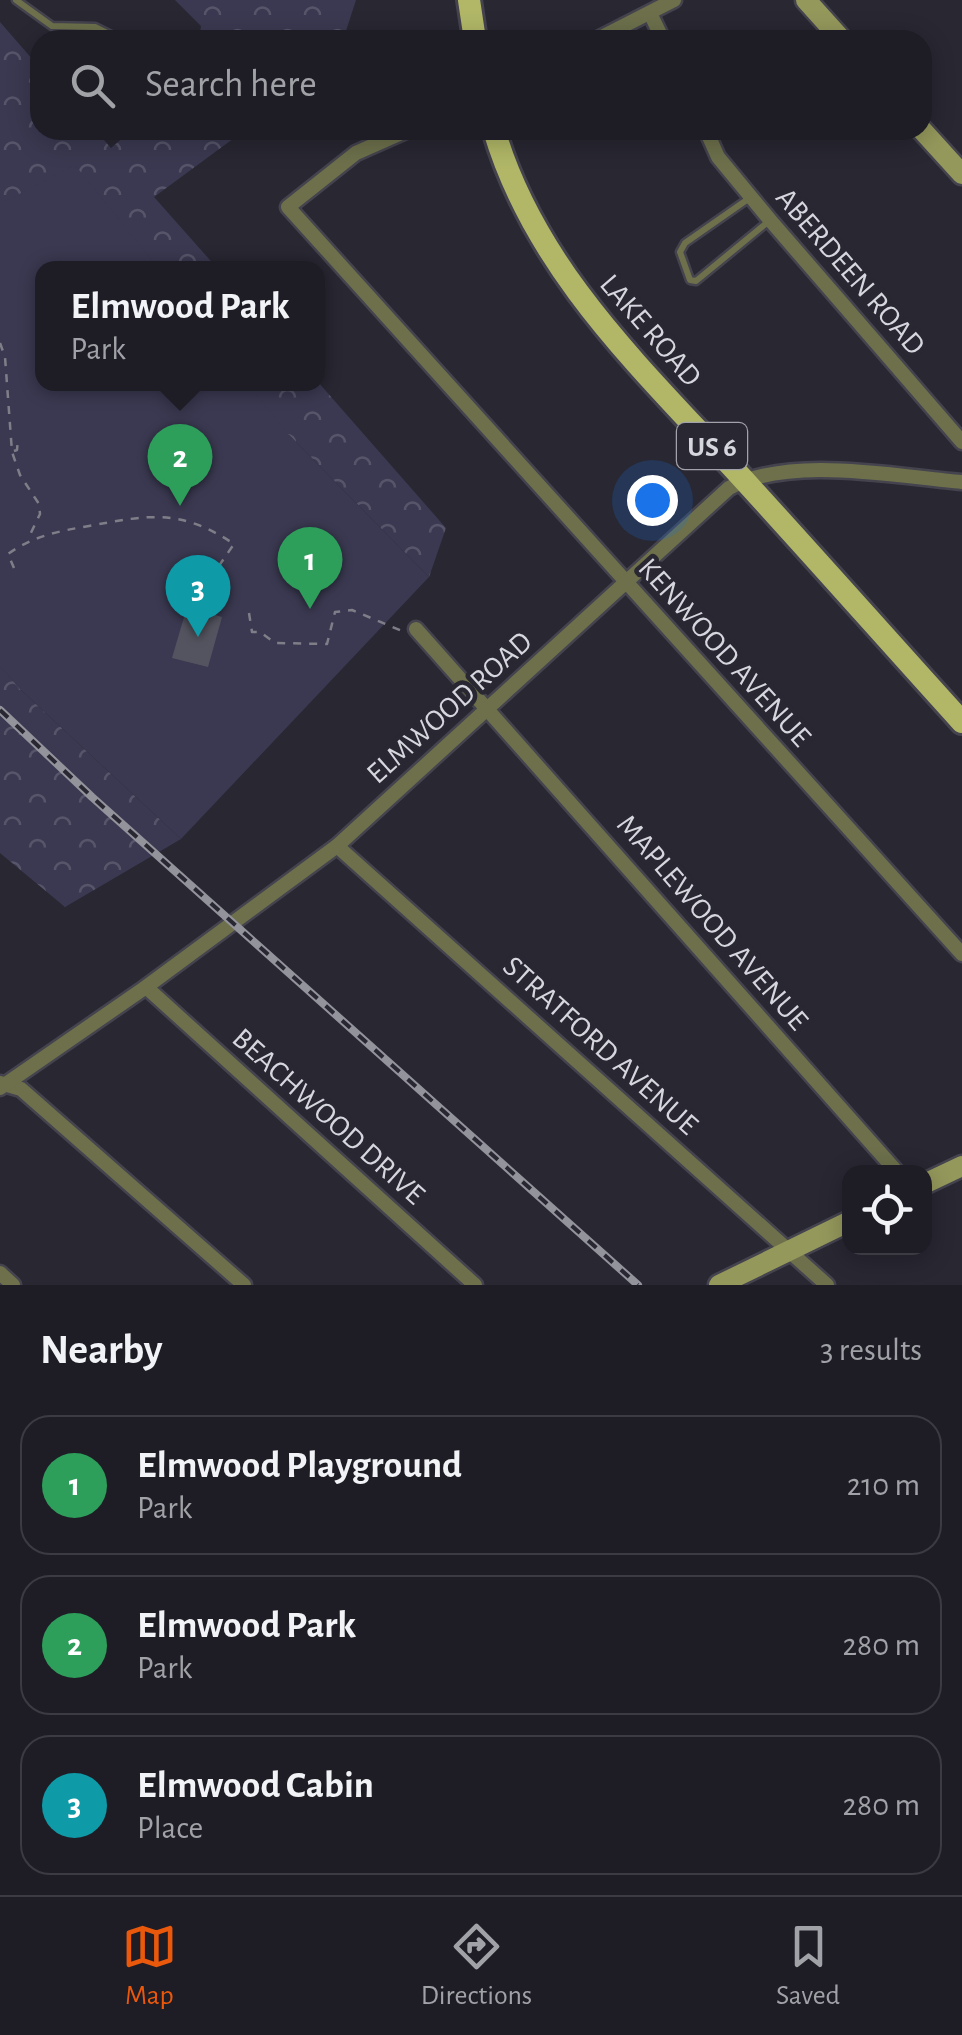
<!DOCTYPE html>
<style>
:root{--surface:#1e1d26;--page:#2b2a32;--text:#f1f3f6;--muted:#a1a2a7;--line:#3c3b43;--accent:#ea580c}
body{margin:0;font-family:"Alegreya Sans",sans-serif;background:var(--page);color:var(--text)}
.controls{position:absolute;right:30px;bottom:30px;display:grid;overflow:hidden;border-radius:20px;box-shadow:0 5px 25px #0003}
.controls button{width:90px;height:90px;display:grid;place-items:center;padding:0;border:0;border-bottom:2px solid var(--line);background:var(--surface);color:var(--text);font:50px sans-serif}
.you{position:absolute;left:652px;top:500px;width:35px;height:35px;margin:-25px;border:8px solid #fff;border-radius:50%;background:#1a73e8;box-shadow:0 0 0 15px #1a73e833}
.badge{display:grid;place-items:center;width:65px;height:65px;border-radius:50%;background:var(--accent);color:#fff;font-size:32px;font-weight:700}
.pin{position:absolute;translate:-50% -82px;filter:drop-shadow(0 2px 5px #0008)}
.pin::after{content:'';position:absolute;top:52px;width:35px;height:30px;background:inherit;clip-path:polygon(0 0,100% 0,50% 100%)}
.popup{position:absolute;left:35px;top:261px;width:290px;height:130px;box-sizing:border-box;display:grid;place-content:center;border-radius:20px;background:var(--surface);filter:drop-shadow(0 2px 8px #0005);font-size:32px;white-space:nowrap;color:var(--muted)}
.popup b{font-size:38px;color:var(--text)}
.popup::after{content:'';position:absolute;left:50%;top:100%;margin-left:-20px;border:20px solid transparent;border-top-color:var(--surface)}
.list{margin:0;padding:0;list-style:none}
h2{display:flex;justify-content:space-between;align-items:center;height:130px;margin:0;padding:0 40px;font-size:42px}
h2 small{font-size:32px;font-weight:400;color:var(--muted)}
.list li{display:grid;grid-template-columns:65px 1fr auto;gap:30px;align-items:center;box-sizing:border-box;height:140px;margin:0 20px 20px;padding:0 20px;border:2px solid var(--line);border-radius:30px}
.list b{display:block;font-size:38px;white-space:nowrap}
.list p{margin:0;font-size:32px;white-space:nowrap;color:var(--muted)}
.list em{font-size:32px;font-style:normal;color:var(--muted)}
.icon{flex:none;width:55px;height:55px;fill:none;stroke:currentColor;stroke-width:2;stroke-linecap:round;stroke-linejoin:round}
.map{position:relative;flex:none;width:962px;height:1285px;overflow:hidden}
.search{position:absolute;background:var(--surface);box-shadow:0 5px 25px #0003;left:30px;right:30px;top:30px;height:110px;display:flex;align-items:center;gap:25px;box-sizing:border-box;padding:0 35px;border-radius:30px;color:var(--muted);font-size:38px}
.sheet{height:610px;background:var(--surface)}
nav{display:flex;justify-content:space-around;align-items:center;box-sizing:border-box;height:140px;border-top:2px solid var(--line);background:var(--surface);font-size:28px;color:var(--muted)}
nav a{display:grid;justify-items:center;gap:5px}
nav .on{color:var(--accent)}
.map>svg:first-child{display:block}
.forest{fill:url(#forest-crowns)}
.green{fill:#3a3951}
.building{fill:#545460}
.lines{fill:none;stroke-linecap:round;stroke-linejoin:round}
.lane-casing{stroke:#44434e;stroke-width:11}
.street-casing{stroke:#44434e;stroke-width:19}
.secondary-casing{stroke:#44434e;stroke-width:25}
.primary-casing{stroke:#44434e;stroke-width:28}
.path{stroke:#7f7e88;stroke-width:2.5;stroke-dasharray:8 8;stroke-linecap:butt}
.lane{stroke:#6d704b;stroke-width:6}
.street{stroke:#6d704b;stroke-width:14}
.secondary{stroke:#94985b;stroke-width:20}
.primary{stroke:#b1b767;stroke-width:22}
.rail-casing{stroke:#93939c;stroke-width:8}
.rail{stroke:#282732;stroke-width:4;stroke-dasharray:11;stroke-linecap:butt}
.labels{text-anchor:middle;stroke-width:9;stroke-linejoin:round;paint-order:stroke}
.shield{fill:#282732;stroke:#a2a2aa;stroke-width:2.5}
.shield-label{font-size:28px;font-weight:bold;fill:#d6d6de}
.street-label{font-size:30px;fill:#d6d6de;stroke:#282732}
</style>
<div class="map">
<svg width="962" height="1285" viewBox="0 0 962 1285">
<defs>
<pattern id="forest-crowns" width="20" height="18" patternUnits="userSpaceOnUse" patternTransform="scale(2.5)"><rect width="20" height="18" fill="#3a3951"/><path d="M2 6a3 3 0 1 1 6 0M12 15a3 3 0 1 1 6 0" fill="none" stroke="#56556a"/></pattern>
</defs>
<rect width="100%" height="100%" fill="#282732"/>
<!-- forest -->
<g class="forest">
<path d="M175,0H356L343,40H199L201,26Z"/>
<path d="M0,22L40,68V130H95L111,148L132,130H245L154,197L217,268H42V384L318,382L446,528L429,577L289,435L181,833L0,331Z"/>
<path d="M0,665L21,690L181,839L65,907L0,853Z"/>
</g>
<!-- green -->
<path class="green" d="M75,165L158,268H42V384H248L289,435L429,577L181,839L21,690L0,666V204Z"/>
<!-- building -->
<path class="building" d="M187,607L222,617L208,667L172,658Z"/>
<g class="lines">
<defs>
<g id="lane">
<path d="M16,0L52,26L95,27L121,40"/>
<path d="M751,197L685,243L680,252L690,280L696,281L769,221"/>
</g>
<g id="street">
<path d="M650,13L663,40"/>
<path d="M596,40L674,0"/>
<path d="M408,130L356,153L288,207L962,954"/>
<path d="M706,130L718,157L770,220L962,442"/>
<path d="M416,629L897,1172"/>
<path d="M337,846L827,1285"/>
<path d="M146,987L475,1285"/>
<path d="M0,1083L21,1089L244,1285"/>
<path d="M0,1088L146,987L337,846L729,488C791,455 893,476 962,482"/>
<path d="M0,1273L13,1285"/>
</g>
<g id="secondary">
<path d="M806,0L842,40"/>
<path d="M922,130L962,174"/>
<path d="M924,1184L962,1166"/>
<path d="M719,1285L850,1221"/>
</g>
<g id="primary">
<path d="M469,0L475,40"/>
<path d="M494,130C534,267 639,366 733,468C810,552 885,637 962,722"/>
</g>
</defs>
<!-- lane casing -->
<use href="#lane" class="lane-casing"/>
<!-- street casing -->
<use href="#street" class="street-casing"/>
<!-- secondary casing -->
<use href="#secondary" class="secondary-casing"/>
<!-- primary casing -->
<use href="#primary" class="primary-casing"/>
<!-- path -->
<g class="path">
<path d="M0,343L5,357L12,452L20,475L39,504L40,514L28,539"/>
<path d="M14,451L17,450L18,439"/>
<path d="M14,568L8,554C33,536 59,531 89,526C148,515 180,508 234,544L214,573L200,610"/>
<path d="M203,606L215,609L223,605"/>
<path d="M249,613L252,632H260L275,643L327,644L335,612L352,610L402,631"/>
</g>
<!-- lane -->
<use href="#lane" class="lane"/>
<!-- street -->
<use href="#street" class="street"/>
<!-- secondary -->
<use href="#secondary" class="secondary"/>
<!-- primary -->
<use href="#primary" class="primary"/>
<defs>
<path id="rail" d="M0,710L92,797L638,1285"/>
</defs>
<!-- rail casing -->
<use href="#rail" class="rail-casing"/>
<!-- rail -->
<use href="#rail" class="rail"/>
</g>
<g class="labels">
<!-- shield labels -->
<rect class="shield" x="677" y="423" width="70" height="46" rx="8"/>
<g class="shield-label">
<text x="712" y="456">US 6</text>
</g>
<!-- street labels -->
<g class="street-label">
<text transform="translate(851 271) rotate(49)" y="10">ABERDEEN ROAD</text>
<text transform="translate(651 330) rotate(49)" y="10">LAKE ROAD</text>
<text transform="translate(725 652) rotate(48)" y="10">KENWOOD AVENUE</text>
<text transform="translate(449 707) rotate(-42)" y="10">ELMWOOD ROAD</text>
<text transform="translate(713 922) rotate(49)" y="10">MAPLEWOOD AVENUE</text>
<text transform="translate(601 1045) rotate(42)" y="10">STRATFORD AVENUE</text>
<text transform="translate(329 1116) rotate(42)" y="10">BEACHWOOD DRIVE</text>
</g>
</g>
</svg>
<div class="controls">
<button><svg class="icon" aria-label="locate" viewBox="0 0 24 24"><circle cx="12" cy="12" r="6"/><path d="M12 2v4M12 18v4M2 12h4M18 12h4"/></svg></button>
</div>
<div class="you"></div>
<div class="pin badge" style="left:310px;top:609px;background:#2e9e5b">1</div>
<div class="pin badge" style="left:180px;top:506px;background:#2e9e5b">2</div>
<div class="popup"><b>Elmwood Park</b>Park</div>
<div class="pin badge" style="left:198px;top:637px;background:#0f9aa8">3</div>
<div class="search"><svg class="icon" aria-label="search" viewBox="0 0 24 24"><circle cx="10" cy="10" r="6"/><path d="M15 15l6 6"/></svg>Search here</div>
</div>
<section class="sheet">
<h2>Nearby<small>3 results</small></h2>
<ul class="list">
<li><span class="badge" style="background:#2e9e5b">1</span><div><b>Elmwood Playground</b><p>Park</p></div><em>210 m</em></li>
<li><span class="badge" style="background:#2e9e5b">2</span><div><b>Elmwood Park</b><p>Park</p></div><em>280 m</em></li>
<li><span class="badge" style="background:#0f9aa8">3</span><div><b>Elmwood Cabin</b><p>Place</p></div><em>280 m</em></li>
</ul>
</section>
<nav>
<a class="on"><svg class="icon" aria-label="map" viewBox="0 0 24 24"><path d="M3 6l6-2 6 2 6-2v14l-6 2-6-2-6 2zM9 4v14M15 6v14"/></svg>Map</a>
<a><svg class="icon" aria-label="directions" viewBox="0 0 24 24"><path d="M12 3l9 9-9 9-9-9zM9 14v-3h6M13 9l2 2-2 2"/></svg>Directions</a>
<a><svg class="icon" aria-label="saved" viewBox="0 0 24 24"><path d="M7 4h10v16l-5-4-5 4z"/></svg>Saved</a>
</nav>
